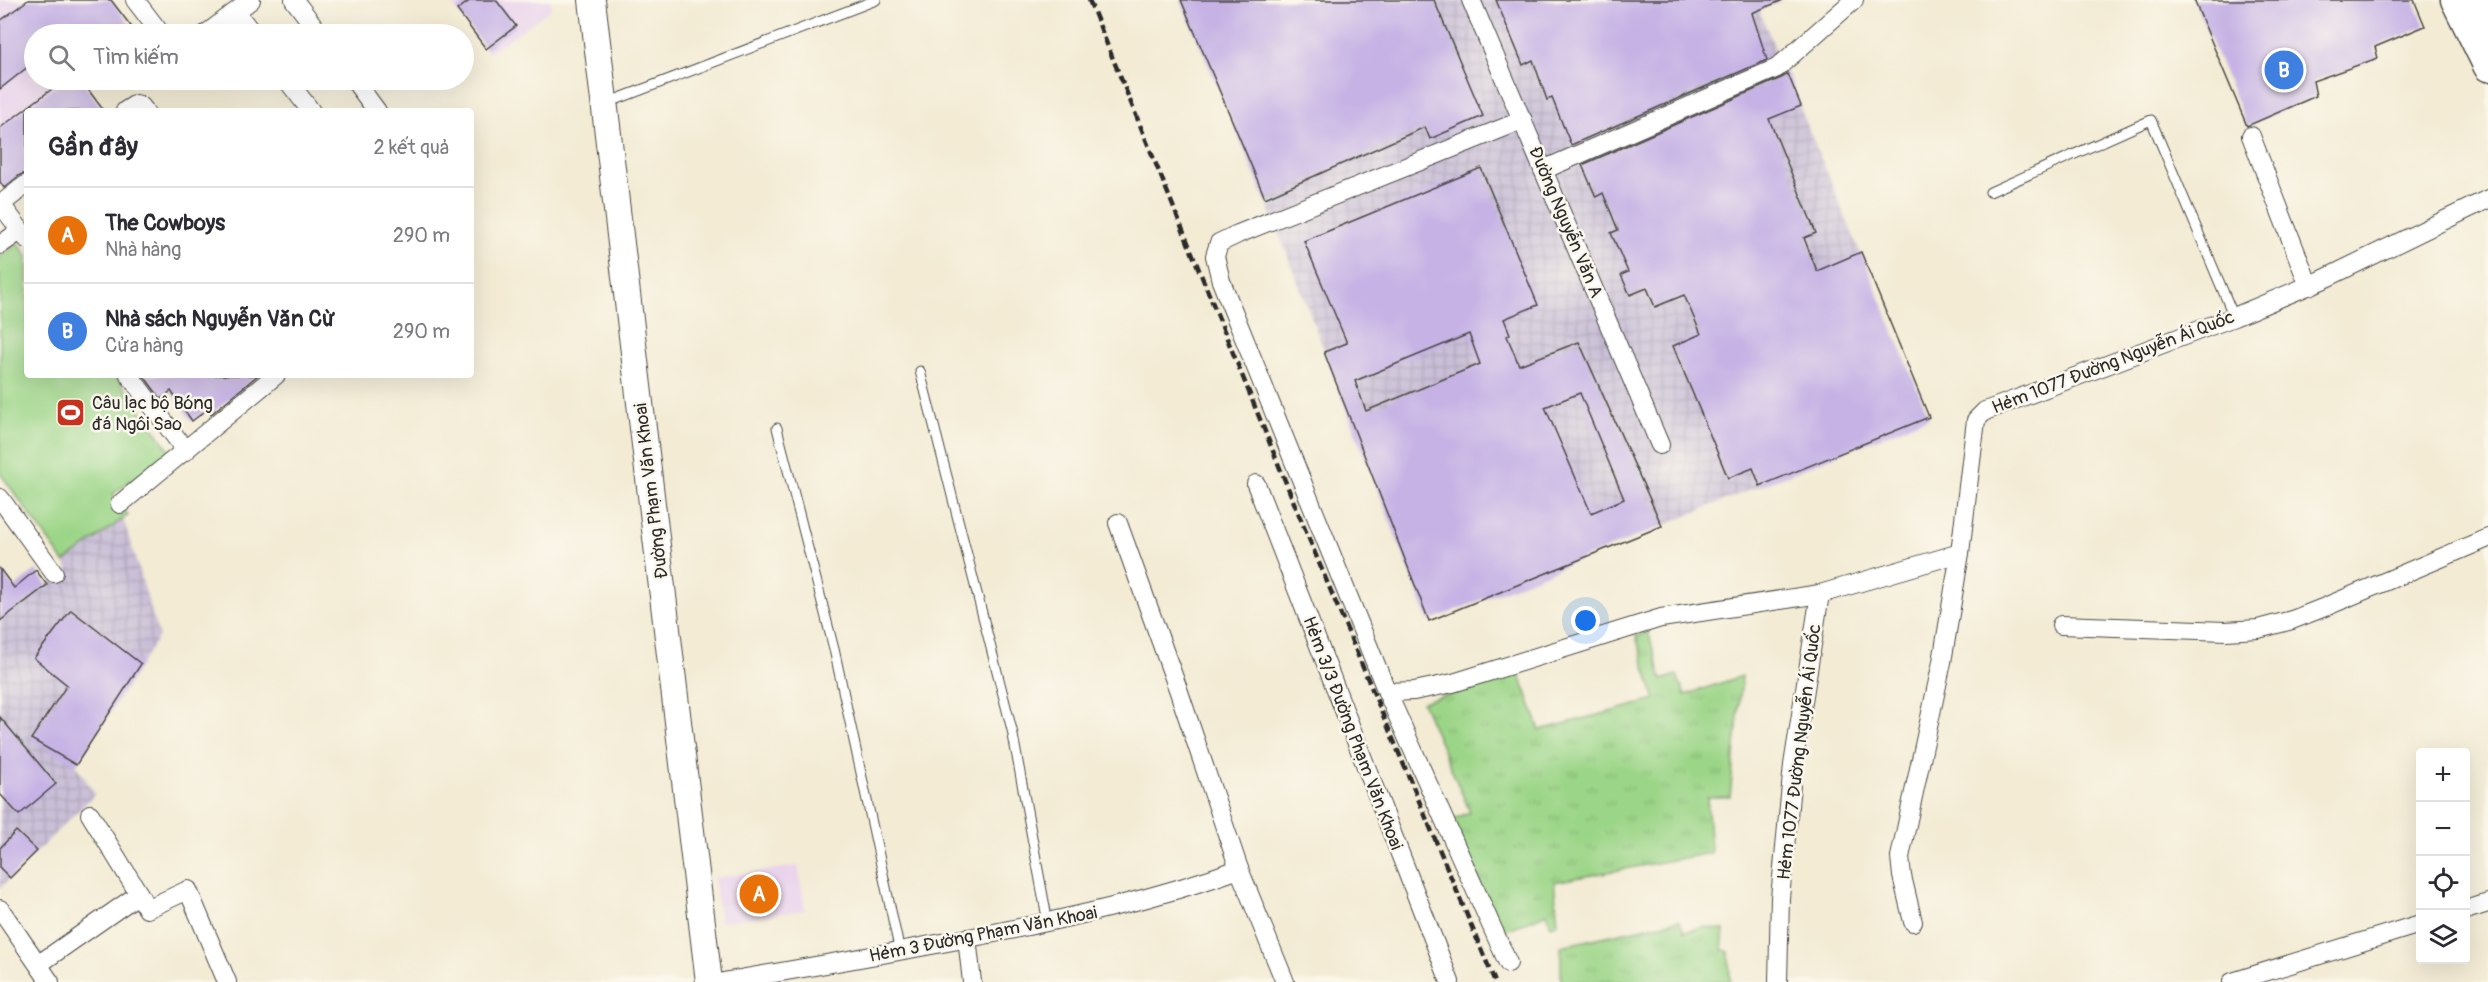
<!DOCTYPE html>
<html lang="vi">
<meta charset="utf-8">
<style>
:root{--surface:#fff;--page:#f7f7f7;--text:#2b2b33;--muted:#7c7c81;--line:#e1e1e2;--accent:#c8321e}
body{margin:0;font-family:Pangolin,sans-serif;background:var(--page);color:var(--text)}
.controls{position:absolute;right:18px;bottom:18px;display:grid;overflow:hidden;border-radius:6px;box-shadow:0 6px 24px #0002}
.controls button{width:54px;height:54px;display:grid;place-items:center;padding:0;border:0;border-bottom:2px solid var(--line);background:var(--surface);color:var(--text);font:30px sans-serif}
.you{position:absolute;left:1586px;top:621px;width:21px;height:21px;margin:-15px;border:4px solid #fff;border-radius:50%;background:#1a73e8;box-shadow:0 0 0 9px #1a73e833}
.badge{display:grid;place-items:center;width:39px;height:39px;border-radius:50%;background:var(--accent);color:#fff;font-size:20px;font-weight:700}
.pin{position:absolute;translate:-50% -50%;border:3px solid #fff;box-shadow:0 2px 6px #0006}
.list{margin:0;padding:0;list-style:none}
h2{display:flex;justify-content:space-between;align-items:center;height:78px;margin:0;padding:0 24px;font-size:26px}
h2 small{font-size:20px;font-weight:400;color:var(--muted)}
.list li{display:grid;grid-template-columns:39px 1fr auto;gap:18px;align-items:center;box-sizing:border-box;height:96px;padding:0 24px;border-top:2px solid var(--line)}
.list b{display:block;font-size:22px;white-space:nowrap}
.list p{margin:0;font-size:20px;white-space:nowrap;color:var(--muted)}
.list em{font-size:20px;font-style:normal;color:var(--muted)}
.icon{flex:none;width:33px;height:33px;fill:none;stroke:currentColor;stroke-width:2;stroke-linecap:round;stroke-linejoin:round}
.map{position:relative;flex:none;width:2488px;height:982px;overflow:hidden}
.search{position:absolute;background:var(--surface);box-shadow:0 6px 24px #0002;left:24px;top:24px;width:450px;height:66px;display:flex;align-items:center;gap:15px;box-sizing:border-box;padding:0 21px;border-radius:33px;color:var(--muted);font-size:22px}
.panel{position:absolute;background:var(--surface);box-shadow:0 6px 24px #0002;left:24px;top:108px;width:450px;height:270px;border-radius:6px}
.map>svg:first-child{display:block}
.built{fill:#e9d2ed}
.industrial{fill:url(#industrial-grid)}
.grass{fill:url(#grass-tufts);stroke:#638059;stroke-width:1.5}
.pitch{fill:#9bd587;stroke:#638059;stroke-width:1.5}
.building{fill:#c6b2e5;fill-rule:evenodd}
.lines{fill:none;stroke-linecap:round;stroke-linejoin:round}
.lane-casing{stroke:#494844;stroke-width:11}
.street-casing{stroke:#494844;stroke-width:20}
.secondary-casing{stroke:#494844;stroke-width:28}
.primary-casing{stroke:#494844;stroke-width:31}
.lane{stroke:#fff;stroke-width:9}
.street{stroke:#fff;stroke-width:18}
.secondary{stroke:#fff;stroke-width:26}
.primary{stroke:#fff;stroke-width:28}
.rail{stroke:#2b2b2b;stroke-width:4.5;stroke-dasharray:9 4.5;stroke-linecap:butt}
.labels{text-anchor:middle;stroke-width:5;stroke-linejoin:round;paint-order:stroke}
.street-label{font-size:18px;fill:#2b2b2b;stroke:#fbf7ec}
.poi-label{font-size:18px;fill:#2b2b2b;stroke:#fbf7ec;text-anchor:start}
</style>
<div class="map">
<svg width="2488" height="982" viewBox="0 0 2488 982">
<defs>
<pattern id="industrial-grid" width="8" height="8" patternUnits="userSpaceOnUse" patternTransform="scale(1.5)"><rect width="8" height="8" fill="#c9bfd7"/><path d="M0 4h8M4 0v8" fill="none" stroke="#ada4b9"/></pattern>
<pattern id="grass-tufts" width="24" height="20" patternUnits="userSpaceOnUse" patternTransform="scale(1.5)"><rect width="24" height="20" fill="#9bd587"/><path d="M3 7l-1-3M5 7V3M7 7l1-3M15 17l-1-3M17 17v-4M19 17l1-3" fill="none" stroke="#86b775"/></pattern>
</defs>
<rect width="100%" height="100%" fill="#fbf7ec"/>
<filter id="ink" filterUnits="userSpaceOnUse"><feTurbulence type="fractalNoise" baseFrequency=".0167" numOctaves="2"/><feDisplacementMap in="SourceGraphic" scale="12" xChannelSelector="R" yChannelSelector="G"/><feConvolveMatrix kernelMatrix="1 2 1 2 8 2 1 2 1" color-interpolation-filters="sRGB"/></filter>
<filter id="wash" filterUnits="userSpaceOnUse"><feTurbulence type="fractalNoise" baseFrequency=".008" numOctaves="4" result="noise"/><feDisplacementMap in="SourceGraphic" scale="24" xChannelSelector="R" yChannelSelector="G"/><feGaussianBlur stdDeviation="1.35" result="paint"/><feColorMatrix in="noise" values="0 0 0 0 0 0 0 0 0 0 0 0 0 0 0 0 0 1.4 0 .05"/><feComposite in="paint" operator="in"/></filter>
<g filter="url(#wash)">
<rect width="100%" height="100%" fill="#f3ebd4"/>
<!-- built -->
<g class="built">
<path d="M0,0H111L137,34H34V80H81L104,111H27V173L5,190L0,182Z"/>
<path d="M449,0H550L551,9L489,53Z"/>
<path d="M798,866L805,910L720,922L714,878Z"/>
</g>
<!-- industrial -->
<g class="industrial">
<path d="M1181,0H1755L1929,417L1429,621L1271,213Z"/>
<path d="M123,518L159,636L76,765L95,794L0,888V621L69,569L64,562Z"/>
</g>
<!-- grass -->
<g class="grass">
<path d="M1648,632L1662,680L1677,675L1685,695L1742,676L1730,797H1707L1711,853L1554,882L1558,923L1551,926L1547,913L1502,932L1452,820L1470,812L1422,702L1519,673L1540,730L1655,700L1636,636Z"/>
<path d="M1680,920L1684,932L1704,927L1724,930L1722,949L1729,952L1730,982H1561V946Z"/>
</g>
<!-- pitch -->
<path class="pitch" d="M18,243L27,256V375H115L170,451L113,494L128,515L64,562L0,473V257Z"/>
<g id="blocks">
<!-- building -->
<g class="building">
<path d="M28,0H111L137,34H34V62L0,89V21Z"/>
<path d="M471,0H496L516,26L486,49L457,10Z"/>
<path d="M1181,0H1434L1483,116L1430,139L1425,127L1265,198Z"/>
<path d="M1496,0H1783L1752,13L1767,60L1571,145L1552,98L1547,100L1533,60L1523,65Z"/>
<path d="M2194,0H2414L2425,26L2375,47L2378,58L2313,81L2316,96L2247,126Z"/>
<path d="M1788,74L1801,106L1769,119L1816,233L1804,238L1817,271L1861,252L1929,417L1760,486L1753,468L1728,478L1673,346L1701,334L1684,295L1655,307L1647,288L1630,295L1621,275L1628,272L1611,233L1618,230L1603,193L1596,197L1582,165L1781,78Z"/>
<path d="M64,80H81L104,111H27V173L20,175L4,188L0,182V128Z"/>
<path d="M1481,168L1538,305L1504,319L1510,334L1507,336L1519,365L1579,342L1662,526L1429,621L1324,352L1347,343L1304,241ZM1469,334L1480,364L1366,411L1355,381ZM1580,393L1624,499L1591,513L1545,407Z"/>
<path d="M143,375H258L211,414L208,409L192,421L171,391L161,399Z"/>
<path d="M0,569L14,588L36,570L47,585L0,621Z"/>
<path d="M71,610L141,664L76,765L31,739L67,685L34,658Z"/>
<path d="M0,717L56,784L19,815L0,794Z"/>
<path d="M16,831L37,851L10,878L0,868V848Z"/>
</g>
</g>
</g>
<g filter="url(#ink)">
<use href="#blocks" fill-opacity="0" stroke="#494844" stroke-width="1.5"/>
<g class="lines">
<defs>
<g id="lane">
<path d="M607,103L876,0"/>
<path d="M1990,192L2151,120L2234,317"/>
<path d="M920,371L1012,730L1048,923"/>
<path d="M777,428L834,649L900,952"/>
</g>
<g id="street">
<path d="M135,0L161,34"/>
<path d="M294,0L320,34"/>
<path d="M1471,0L1660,445"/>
<path d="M236,12L253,34"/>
<path d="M206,34L251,0"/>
<path d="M287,80L311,111"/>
<path d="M354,80L377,111"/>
<path d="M125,111L136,104L141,106L145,111"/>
<path d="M1523,120L1238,234L1219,243L1215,256L1221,281L1387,692L1414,691L1453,683L1661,618L1820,594L1960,553"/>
<path d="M2251,136L2309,286"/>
<path d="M1543,170L1777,68L1854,0"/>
<path d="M0,203L27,239"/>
<path d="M1,204L27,184"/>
<path d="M0,245L20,231"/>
<path d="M129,375L186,451"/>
<path d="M1256,484L1450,982"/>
<path d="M0,498L54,573"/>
<path d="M120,504L276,375"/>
<path d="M1118,523L1178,689L1239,869L1285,982"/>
<path d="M2061,625L2226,631L2258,629L2292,620L2325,607L2488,538"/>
<path d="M1387,692L1508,963"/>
<path d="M90,814L139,894"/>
<path d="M0,909L50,982"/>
<path d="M2466,910L2488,903"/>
<path d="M1913,922L1902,876L1900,857L1942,662L1960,553L1976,420L1985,411L2234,317L2322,280L2488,199"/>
<path d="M967,938L972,982"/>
<path d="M39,964L139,894L147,909L188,890L227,982"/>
<path d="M723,982C810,967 897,952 984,935C1070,918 1156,899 1239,869"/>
<path d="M1778,982L1780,898L1793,765L1820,594"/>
<path d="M2232,982L2420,924"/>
</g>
<path id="secondary" d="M592,0L709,982"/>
<g id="primary">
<path d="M2455,0L2488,67"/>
<path d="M2478,0L2488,21"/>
</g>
</defs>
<!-- lane casing -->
<use href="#lane" class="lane-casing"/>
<!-- street casing -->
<use href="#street" class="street-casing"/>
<!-- secondary casing -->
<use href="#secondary" class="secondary-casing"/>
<!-- primary casing -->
<use href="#primary" class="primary-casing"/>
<!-- lane -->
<use href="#lane" class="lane"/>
<!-- street -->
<use href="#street" class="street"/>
<!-- secondary -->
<use href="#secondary" class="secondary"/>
<!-- primary -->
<use href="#primary" class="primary"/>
<!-- rail -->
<path class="rail" d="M1089,0L1304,527L1495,982"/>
</g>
</g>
<!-- icons -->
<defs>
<symbol id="stadium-square" viewBox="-11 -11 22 22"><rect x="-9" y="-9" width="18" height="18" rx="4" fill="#c8321e" stroke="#fbf7ec"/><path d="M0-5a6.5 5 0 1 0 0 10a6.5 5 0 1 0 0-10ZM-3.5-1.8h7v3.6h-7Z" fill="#fff"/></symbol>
</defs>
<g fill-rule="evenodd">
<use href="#stadium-square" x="54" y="396" width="33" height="33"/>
</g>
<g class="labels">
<!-- street labels -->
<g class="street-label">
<text transform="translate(1566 222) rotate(67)" y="6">Đường Nguyễn Văn A</text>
<text transform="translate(2113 362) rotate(-21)" y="6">Hẻm 1077 Đường Nguyễn Ái Quốc</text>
<text transform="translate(651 491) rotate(-97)" y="6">Đường Phạm Văn Khoai</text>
<text transform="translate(1353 733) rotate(69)" y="6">Hẻm 3/3 Đường Phạm Văn Khoai</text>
<text transform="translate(1799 752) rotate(-83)" y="6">Hẻm 1077 Đường Nguyễn Ái Quốc</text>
<text transform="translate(983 934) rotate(-11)" y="6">Hẻm 3 Đường Phạm Văn Khoai</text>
</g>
<!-- poi labels -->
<g class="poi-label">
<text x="92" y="409">Câu lạc bộ Bóng<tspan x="92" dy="21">đá Ngôi Sao</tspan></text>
</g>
</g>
</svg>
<div class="controls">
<button>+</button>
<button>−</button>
<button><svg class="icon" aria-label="locate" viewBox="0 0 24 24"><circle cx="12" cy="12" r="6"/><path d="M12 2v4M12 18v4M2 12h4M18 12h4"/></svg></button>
<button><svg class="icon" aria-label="layers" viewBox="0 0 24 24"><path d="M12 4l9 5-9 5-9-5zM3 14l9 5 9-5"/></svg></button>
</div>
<div class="you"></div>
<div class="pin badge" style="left:759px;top:894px;background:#e8710a">A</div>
<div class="pin badge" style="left:2284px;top:70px;background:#3f7fe0">B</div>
<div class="search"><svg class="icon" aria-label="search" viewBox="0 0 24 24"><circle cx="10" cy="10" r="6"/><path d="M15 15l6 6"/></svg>Tìm kiếm</div>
<section class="panel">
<h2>Gần đây<small>2 kết quả</small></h2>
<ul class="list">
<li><span class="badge" style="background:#e8710a">A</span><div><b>The Cowboys</b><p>Nhà hàng</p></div><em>290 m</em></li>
<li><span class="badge" style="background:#3f7fe0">B</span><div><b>Nhà sách Nguyễn Văn Cừ</b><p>Cửa hàng</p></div><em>290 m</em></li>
</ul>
</section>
</div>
